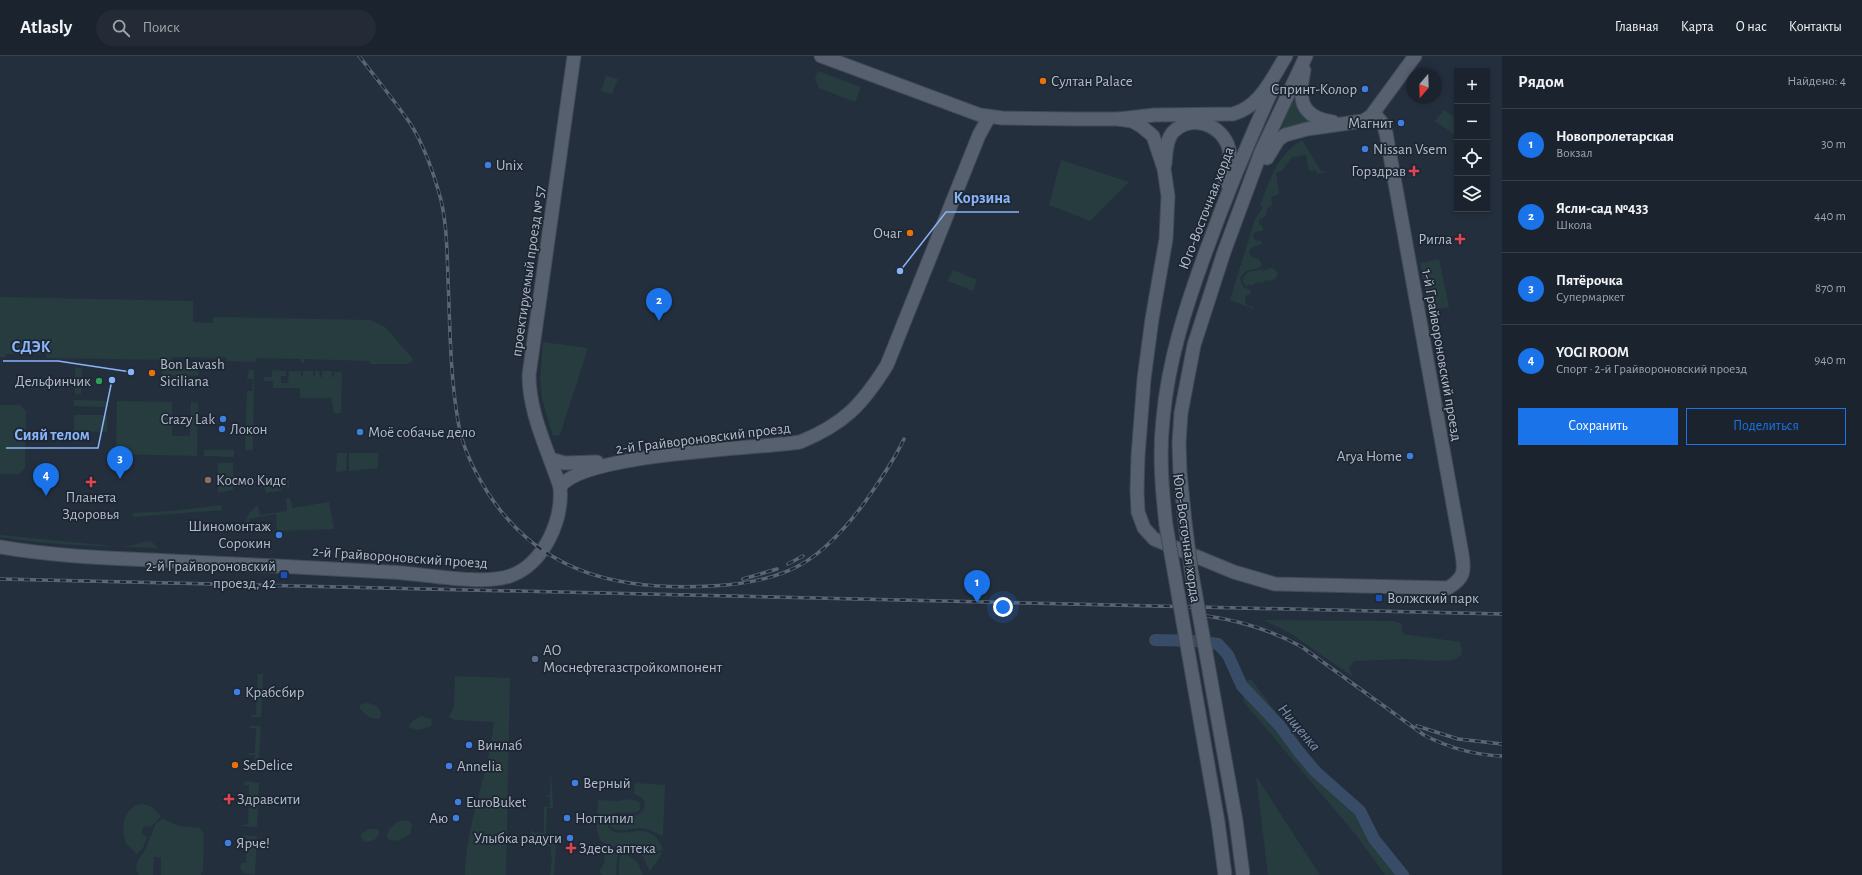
<!DOCTYPE html>
<html lang="ru">
<meta charset="utf-8">
<style>
:root{--surface:#1b232e;--page:#242b36;--text:#f1f3f6;--muted:#a0a4aa;--line:#39404a;--accent:#1a73e8}
body{margin:0;font-family:"Alegreya Sans",sans-serif;background:var(--page);color:var(--text)}
.controls{position:absolute;right:12px;top:12px;display:grid;overflow:hidden;border-radius:0px;box-shadow:0 2px 6px #0003}
.controls button{width:36px;height:36px;display:grid;place-items:center;padding:0;border:0;border-bottom:1px solid var(--line);background:var(--surface);color:var(--text);font:20px sans-serif}
.compass{position:absolute;left:1406px;top:12px;width:36px;height:36px;border-radius:50%;background:var(--surface);box-shadow:0 2px 6px #0003;rotate:199deg}
.you{position:absolute;left:1003px;top:551px;width:14px;height:14px;margin:-10px;border:3px solid #fff;border-radius:50%;background:#1a73e8;box-shadow:0 0 0 6px #1a73e833}
.badge{display:grid;place-items:center;width:26px;height:26px;border-radius:50%;background:var(--accent);color:#fff;font-size:13px;font-weight:700}
.pin{position:absolute;translate:-50% -33px;filter:drop-shadow(0 1px 2px #0008)}
.pin::after{content:'';position:absolute;top:21px;width:14px;height:12px;background:inherit;clip-path:polygon(0 0,100% 0,50% 100%)}
.list{margin:0;padding:0;list-style:none}
h2{display:flex;justify-content:space-between;align-items:center;height:52px;margin:0;padding:0 16px;font-size:17px}
h2 small{font-size:13px;font-weight:400;color:var(--muted)}
.list li{display:grid;grid-template-columns:26px 1fr auto;gap:12px;align-items:center;box-sizing:border-box;height:72px;padding:0 16px;border-top:1px solid var(--line)}
.list b{display:block;font-size:15px;white-space:nowrap}
.list p{margin:0;font-size:13px;white-space:nowrap;color:var(--muted)}
.list em{font-size:13px;font-style:normal;color:var(--muted)}
.actions{display:flex;gap:8px;padding:12px 16px}
.actions a{flex:1;padding:9px 0;border:1px solid var(--accent);border-radius:0px;text-align:center;font-size:14px;color:var(--accent)}
.actions .main{background:var(--accent);color:#fff}
.icon{flex:none;width:22px;height:22px;fill:none;stroke:currentColor;stroke-width:2;stroke-linecap:round;stroke-linejoin:round}
.map{position:relative;flex:none;width:1502px;height:819px;overflow:hidden}
header{display:flex;align-items:center;gap:24px;box-sizing:border-box;height:56px;padding:0 20px;background:var(--surface);border-bottom:1px solid var(--line)}
header strong{font-size:19px}
nav{display:flex;gap:22px;margin-inline-start:auto;font-size:14px}
.search{width:280px;height:36px;background:var(--page);display:flex;align-items:center;gap:10px;box-sizing:border-box;padding:0 14px;border-radius:22px;color:var(--muted);font-size:15px}
main{display:flex}
aside{flex:1;background:var(--surface)}
.map>svg:first-child{display:block}
.green{fill:#263c3f}
.lines{fill:none;stroke-linecap:round;stroke-linejoin:round}
.river{stroke:#394c67;stroke-width:12}
.major-casing{stroke:#414a57;stroke-width:15}
.major{stroke:#56606e;stroke-width:13}
.rail-casing{stroke:#5a6575;stroke-width:3.5}
.rail{stroke:#1d2633;stroke-width:2;stroke-dasharray:6;stroke-linecap:butt}
.major-bridge-casing{stroke:#414a57;stroke-width:15;stroke-linecap:butt}
.major-bridge{stroke:#56606e;stroke-width:13}
.food-dot{fill:#e8710a;stroke:#1d2633;stroke-width:1.5}
.shop-dot{fill:#3f7fe0;stroke:#1d2633;stroke-width:1.5}
.health-dot{fill:#e0444e;stroke:#1d2633;stroke-width:1.5}
.leisure-dot{fill:#2e9e5b;stroke:#1d2633;stroke-width:1.5}
.education-dot{fill:#8d6e63;stroke:#1d2633;stroke-width:1.5}
.transit-dot{fill:#1a4fb4;stroke:#1d2633;stroke-width:1.5}
.service-dot{fill:#5c6f8a;stroke:#1d2633;stroke-width:1.5}
.labels{text-anchor:middle;stroke-width:3.5;stroke-linejoin:round;paint-order:stroke}
.poi-label{font-size:15px;fill:#b4bcc9;stroke:#1d2633;text-anchor:start}
.street-label{font-size:15px;fill:#b4bcc9;stroke:#1d2633}
.water-label{font-size:16px;font-style:italic;fill:#7c92b1;stroke:#1d2633}
.leader{fill:none;stroke:#8ab4f8;stroke-width:1.5}
.callout-dot{fill:#8ab4f8;stroke:#1d2633;stroke-width:1.5}
.callout-label{font-size:16px;text-anchor:middle;font-weight:bold;fill:#8ab4f8;stroke:#1d2633;stroke-width:3.5;stroke-linejoin:round;paint-order:stroke}
</style>
<header>
<strong>Atlasly</strong>
<div class="search"><svg class="icon" aria-label="search" viewBox="0 0 24 24"><circle cx="10" cy="10" r="6"/><path d="M15 15l6 6"/></svg>Поиск</div>
<nav><a>Главная</a><a>Карта</a><a>О нас</a><a>Контакты</a></nav>
</header>
<main>
<div class="map">
<svg width="1502" height="819" viewBox="0 0 1502 819">
<rect width="100%" height="100%" fill="#242f3e"/>
<!-- green -->
<g class="green">
<path d="M818,15L861,31L855,46L819,32L815,23Z"/>
<path d="M606,20L618,23L612,38L601,35Z"/>
<path d="M1296,37L1316,67L1277,81Z"/>
<path d="M1444,54L1457,63V80L1435,65Z"/>
<path d="M1302,84L1321,115L1326,116L1356,111L1317,118L1316,114L1309,115L1306,99L1292,101L1282,115L1276,116L1279,138L1271,141L1272,149L1267,153L1266,160L1259,164V168L1263,170L1262,172L1264,174L1256,176L1253,178L1254,184L1261,185L1262,188L1252,191L1249,195L1251,201L1259,203L1262,209L1259,212L1246,215L1240,222L1243,231L1250,234L1251,237L1245,241V247L1248,250L1253,251L1254,253L1230,244L1255,163L1263,151L1260,149C1270,124 1277,98 1302,84Z"/>
<path d="M1061,104L1129,126L1090,165L1049,149Z"/>
<path d="M1439,203L1449,251L1429,254L1420,207Z"/>
<path d="M1273,212L1278,217L1275,223L1268,225L1264,224L1265,226L1255,227L1251,230L1248,228L1247,231L1243,227V222L1248,216L1263,213V216L1266,213Z"/>
<path d="M953,214L977,224L973,235L948,225Z"/>
<path d="M0,241L193,245V266L213,267V261L371,264L385,271L413,303L412,306L407,308H370V305L304,303V306L301,307V303L256,302V306L227,305V302L172,301L171,304L49,302H46V298H6V301H0Z"/>
<path d="M543,286L588,292L560,379L553,380L542,343L540,324Z"/>
<path d="M75,312H82L81,338H75Z"/>
<path d="M162,312L199,313L198,320L162,319Z"/>
<path d="M249,314H254L253,394H245L247,335H252L253,323H247Z"/>
<path d="M272,314L286,315V320H281V327H288L289,315H301V320H303V315H313V321L315,320V315H319L320,321H322V315H332V321H334V316H342L341,357H334L331,342H300V332H273V325H264V321H272Z"/>
<path d="M74,344L107,345V351L74,350Z"/>
<path d="M117,345L172,346V380H190L191,346L198,347L197,400L116,398Z"/>
<path d="M0,349H20L26,355L25,412L19,418H0Z"/>
<path d="M74,359H107V376L74,375Z"/>
<path d="M204,394H234V401L204,400Z"/>
<path d="M337,397H347L346,415L336,416Z"/>
<path d="M349,397H378V412L349,415Z"/>
<path d="M218,407H233V434L218,437Z"/>
<path d="M289,424V431L282,432L280,435L266,437L263,429L266,427Z"/>
<path d="M286,442L290,443L293,452L329,446L334,473L277,475L276,458L249,463L248,474L244,472C246,462 249,455 258,449L260,459L287,455Z"/>
<path d="M221,449L222,454L133,461L132,457L172,455Z"/>
<path d="M0,479L122,491C133,490 140,486 151,485L158,492C103,490 54,490 0,481Z"/>
<path d="M1263,564L1393,565L1402,568L1401,574L1404,578L1460,586L1462,594L1461,599L1454,604L1435,605L1407,603L1354,605L1349,612L1353,621L1290,577Z"/>
<path d="M252,618H263L261,661H251V659H256L257,633L252,632H257L258,619Z"/>
<path d="M455,620L510,622L506,819H465C466,765 489,718 494,666L455,664L449,661L454,650Z"/>
<path d="M1251,623L1307,698L1403,811L1411,819H1385L1356,779L1243,645L1245,626Z"/>
<path d="M368,647C374,648 379,651 381,657L380,662C372,665 363,658 359,651L361,648Z"/>
<path d="M421,660L431,663L432,667L431,670L419,674L410,672L409,669L414,664Z"/>
<path d="M250,670H261L258,716L250,715L249,713H255V699H249V697H255L256,672H250Z"/>
<path d="M551,716L553,752H547L546,780L552,782L531,781V770L532,776L544,777V751H550V741L545,739H550Z"/>
<path d="M1256,720L1320,819H1268Z"/>
<path d="M245,725L259,727L257,771L242,770V769L248,768L249,743H243L249,742V729H244Z"/>
<path d="M635,727L665,729L663,780C656,777 649,773 642,772C631,771 619,779 611,770L610,765L614,760L621,758L637,759C649,753 646,741 634,738Z"/>
<path d="M627,743L638,745L640,748V754C633,760 621,754 612,758L608,765L609,772C622,787 651,758 663,794C647,800 643,791 629,791C618,790 609,792 600,784L597,774L598,744L619,745Z"/>
<path d="M143,748L152,751L161,760L151,771L146,770L142,773V778L147,781L143,792L137,798L126,787C120,773 124,748 143,748Z"/>
<path d="M163,763L179,770L200,772L204,778L203,815L201,816V819H161V802L154,801L153,819H139C131,809 143,799 147,790C149,785 148,782 152,779C154,771 154,766 163,763Z"/>
<path d="M404,764L409,765L412,769L410,778L398,785L388,783L387,779C390,770 396,766 404,764Z"/>
<path d="M369,773H377L379,776C378,784 370,787 363,785L360,779Z"/>
<path d="M242,779L257,780L255,819L243,817L240,812L241,807H246L247,782L242,781Z"/>
<path d="M530,787L556,788L554,819H550L552,801L551,800V790L530,789Z"/>
<path d="M604,793L620,796L617,802L616,819H603L599,816L605,805Z"/>
<path d="M623,795L638,807L643,819H619V804Z"/>
<path d="M640,795L651,799L663,796L650,815Z"/>
</g>
<g class="lines">
<!-- river -->
<path class="river" d="M1155,584L1196,585L1218,588L1228,599L1242,630L1280,670L1299,696L1316,716L1360,755L1374,783L1403,819"/>
<defs>
<g id="major">
<path d="M821,0L980,59L1002,62L1076,63H1119L1154,59L1233,58C1260,51 1272,22 1286,0"/>
<path d="M1304,14C1298,43 1300,61 1333,66"/>
<path d="M1119,63L1132,65L1141,70L1153,80L1164,113L1168,140L1166,183L1152,263L1144,323L1138,400L1137,434L1138,456L1144,472L1154,483L1234,516L1275,528L1448,532C1464,522 1465,516 1462,498L1386,77L1383,68L1374,57"/>
<path d="M1267,102L1278,84L1285,79L1307,73L1363,65L1371,60L1415,0"/>
<path d="M1165,108C1166,97 1166,84 1173,76C1192,57 1223,69 1229,93C1232,104 1228,116 1225,126"/>
<path d="M550,403L565,407L597,406"/>
<path d="M560,431C548,394 529,358 529,319L574,0"/>
<path d="M1185,466L1180,416L1179,387L1181,357L1194,289L1224,196L1261,96L1306,0"/>
<path d="M1166,469C1162,433 1159,399 1163,363C1168,305 1186,250 1206,195C1226,140 1248,86 1273,32"/>
<path d="M0,491C57,501 114,502 171,505C244,508 316,512 389,516C421,517 481,530 510,520C544,508 563,464 560,431C583,397 755,393 800,386C844,368 862,349 887,309L979,79L989,61"/>
</g>
</defs>
<!-- major casing -->
<use href="#major" class="major-casing"/>
<!-- major -->
<use href="#major" class="major"/>
<defs>
<g id="rail">
<path d="M359,0C376,22 394,44 410,67C424,89 434,118 441,144C447,170 447,197 448,223C450,270 450,318 458,365C462,392 474,415 488,437C541,519 621,535 712,530C787,526 821,506 865,446C879,426 893,406 904,383"/>
<path d="M788,508L803,500"/>
<path d="M0,523L1502,558"/>
<path d="M743,523L777,513"/>
<path d="M1207,560C1242,565 1271,574 1302,591L1424,679C1449,692 1473,699 1502,700"/>
<path d="M1417,670L1458,683L1502,688"/>
</g>
</defs>
<!-- rail casing -->
<use href="#rail" class="rail-casing"/>
<!-- rail -->
<use href="#rail" class="rail"/>
<defs>
<g id="major-bridge">
<path d="M1185,466L1191,513L1236,765L1243,819"/>
<path d="M1166,469L1218,766L1225,819"/>
</g>
</defs>
<!-- major-bridge casing -->
<use href="#major-bridge" class="major-bridge-casing"/>
<!-- major-bridge -->
<use href="#major-bridge" class="major-bridge"/>
</g>
<!-- markers -->
<g class="food-dot">
<circle cx="1043" cy="25" r="4"/>
<circle cx="910" cy="177" r="4"/>
<circle cx="152" cy="317" r="4"/>
<circle cx="235" cy="709" r="4"/>
</g>
<g class="shop-dot">
<circle cx="1365" cy="33" r="4"/>
<circle cx="1401" cy="67" r="4"/>
<circle cx="1365" cy="93" r="4"/>
<circle cx="488" cy="109" r="4"/>
<circle cx="223" cy="363" r="4"/>
<circle cx="222" cy="373" r="4"/>
<circle cx="360" cy="376" r="4"/>
<circle cx="1410" cy="400" r="4"/>
<circle cx="279" cy="479" r="4"/>
<circle cx="237" cy="636" r="4"/>
<circle cx="469" cy="689" r="4"/>
<circle cx="449" cy="710" r="4"/>
<circle cx="575" cy="727" r="4"/>
<circle cx="458" cy="746" r="4"/>
<circle cx="456" cy="762" r="4"/>
<circle cx="567" cy="762" r="4"/>
<circle cx="570" cy="782" r="4"/>
<circle cx="228" cy="787" r="4"/>
</g>
<g class="health-dot">
<path d="M1412 109h4v4h4v4h-4v4h-4v-4h-4v-4h4z"/>
<path d="M1458 177h4v4h4v4h-4v4h-4v-4h-4v-4h4z"/>
<path d="M89 420h4v4h4v4h-4v4h-4v-4h-4v-4h4z"/>
<path d="M227 737h4v4h4v4h-4v4h-4v-4h-4v-4h4z"/>
<path d="M569 786h4v4h4v4h-4v4h-4v-4h-4v-4h4z"/>
</g>
<circle class="leisure-dot" cx="99" cy="325" r="4"/>
<circle class="education-dot" cx="208" cy="424" r="4"/>
<g class="transit-dot">
<rect x="280" y="515" width="8" height="8" rx="2"/>
<rect x="1375" y="538" width="8" height="8" rx="2"/>
</g>
<circle class="service-dot" cx="535" cy="603" r="4"/>
<g class="labels">
<!-- poi labels -->
<g class="poi-label">
<text x="1051" y="30">Султан Palace</text>
<text x="1357" y="38" text-anchor="end">Спринт-Колор</text>
<text x="1393" y="72" text-anchor="end">Магнит</text>
<text x="1373" y="98">Nissan Vsem</text>
<text x="496" y="114">Unix</text>
<text x="1406" y="120" text-anchor="end">Горздрав</text>
<text x="902" y="182" text-anchor="end">Очаг</text>
<text x="1452" y="188" text-anchor="end">Ригла</text>
<text x="160" y="313">Bon Lavash<tspan x="160" dy="17">Siciliana</tspan></text>
<text x="91" y="330" text-anchor="end">Дельфинчик</text>
<text x="215" y="368" text-anchor="end">Crazy Lak</text>
<text x="230" y="378">Локон</text>
<text x="368" y="381">Моё собачье дело</text>
<text x="1402" y="405" text-anchor="end">Arya Home</text>
<text x="216" y="429">Космо Кидс</text>
<text x="91" y="446" text-anchor="middle">Планета<tspan x="91" dy="17">Здоровья</tspan></text>
<text x="271" y="475" text-anchor="end">Шиномонтаж<tspan x="271" dy="17">Сорокин</tspan></text>
<text x="276" y="515" text-anchor="end">2-й Грайвороновский<tspan x="276" dy="17">проезд, 42</tspan></text>
<text x="1387" y="547">Волжский парк</text>
<text x="543" y="599">АО<tspan x="543" dy="17">Моснефтегазстройкомпонент</tspan></text>
<text x="245" y="641">Крабсбир</text>
<text x="477" y="694">Винлаб</text>
<text x="243" y="714">SeDelice</text>
<text x="457" y="715">Annelia</text>
<text x="583" y="732">Верный</text>
<text x="237" y="748">Здравсити</text>
<text x="466" y="751">EuroBuket</text>
<text x="448" y="767" text-anchor="end">Аю</text>
<text x="575" y="767">Ногтипил</text>
<text x="562" y="787" text-anchor="end">Улыбка радуги</text>
<text x="236" y="792">Ярче!</text>
<text x="579" y="797">Здесь аптека</text>
</g>
<!-- street labels -->
<g class="street-label">
<text transform="translate(1206 152) rotate(-69)" y="5">Юго-Восточная хорда</text>
<text transform="translate(528 215) rotate(-82)" y="5">проектируемый проезд № 57</text>
<text transform="translate(1442 299) rotate(80)" y="5">1-й Грайвороновский проезд</text>
<text transform="translate(703 382) rotate(-7)" y="5">2-й Грайвороновский проезд</text>
<text transform="translate(1187 482) rotate(82)" y="5">Юго-Восточная хорда</text>
<text transform="translate(400 501) rotate(4)" y="5">2-й Грайвороновский проезд</text>
</g>
<!-- water labels -->
<g class="water-label">
<text transform="translate(1300 671) rotate(50)" y="6">Нищенка</text>
</g>
</g>
<!-- callouts -->
<path class="leader" d="M900 215L946 156H1019M131 316L58 305H3M112 324L98 392H6"/>
<g class="callout-dot">
<circle cx="900" cy="215" r="4"/>
<circle cx="131" cy="316" r="4"/>
<circle cx="112" cy="324" r="4"/>
</g>
<g class="callout-label">
<text x="982" y="147">Корзина</text>
<text x="31" y="296">СДЭК</text>
<text x="52" y="384">Сияй телом</text>
</g>
</svg>
<div class="controls">
<button>+</button>
<button>−</button>
<button><svg class="icon" aria-label="locate" viewBox="0 0 24 24"><circle cx="12" cy="12" r="6"/><path d="M12 2v4M12 18v4M2 12h4M18 12h4"/></svg></button>
<button><svg class="icon" aria-label="layers" viewBox="0 0 24 24"><path d="M12 4l9 5-9 5-9-5zM3 14l9 5 9-5"/></svg></button>
</div>
<svg class="compass" viewBox="-18 -18 36 36"><path d="M0-13l5 13h-10z" fill="#e53935"/><path d="M0 13l5-13h-10z" fill="#a0a4aa"/></svg>
<div class="you"></div>
<div class="pin badge" style="left:977px;top:547px">1</div>
<div class="pin badge" style="left:659px;top:265px">2</div>
<div class="pin badge" style="left:120px;top:423px">3</div>
<div class="pin badge" style="left:46px;top:440px">4</div>
</div>
<aside>
<h2>Рядом<small>Найдено: 4</small></h2>
<ul class="list">
<li><span class="badge">1</span><div><b>Новопролетарская</b><p>Вокзал</p></div><em>30 m</em></li>
<li><span class="badge">2</span><div><b>Ясли-сад №433</b><p>Школа</p></div><em>440 m</em></li>
<li><span class="badge">3</span><div><b>Пятёрочка</b><p>Супермаркет</p></div><em>870 m</em></li>
<li><span class="badge">4</span><div><b>YOGI ROOM</b><p>Спорт · 2-й Грайвороновский проезд</p></div><em>940 m</em></li>
</ul>
<div class="actions"><a class="main">Сохранить</a><a>Поделиться</a></div>
</aside>
</main>
